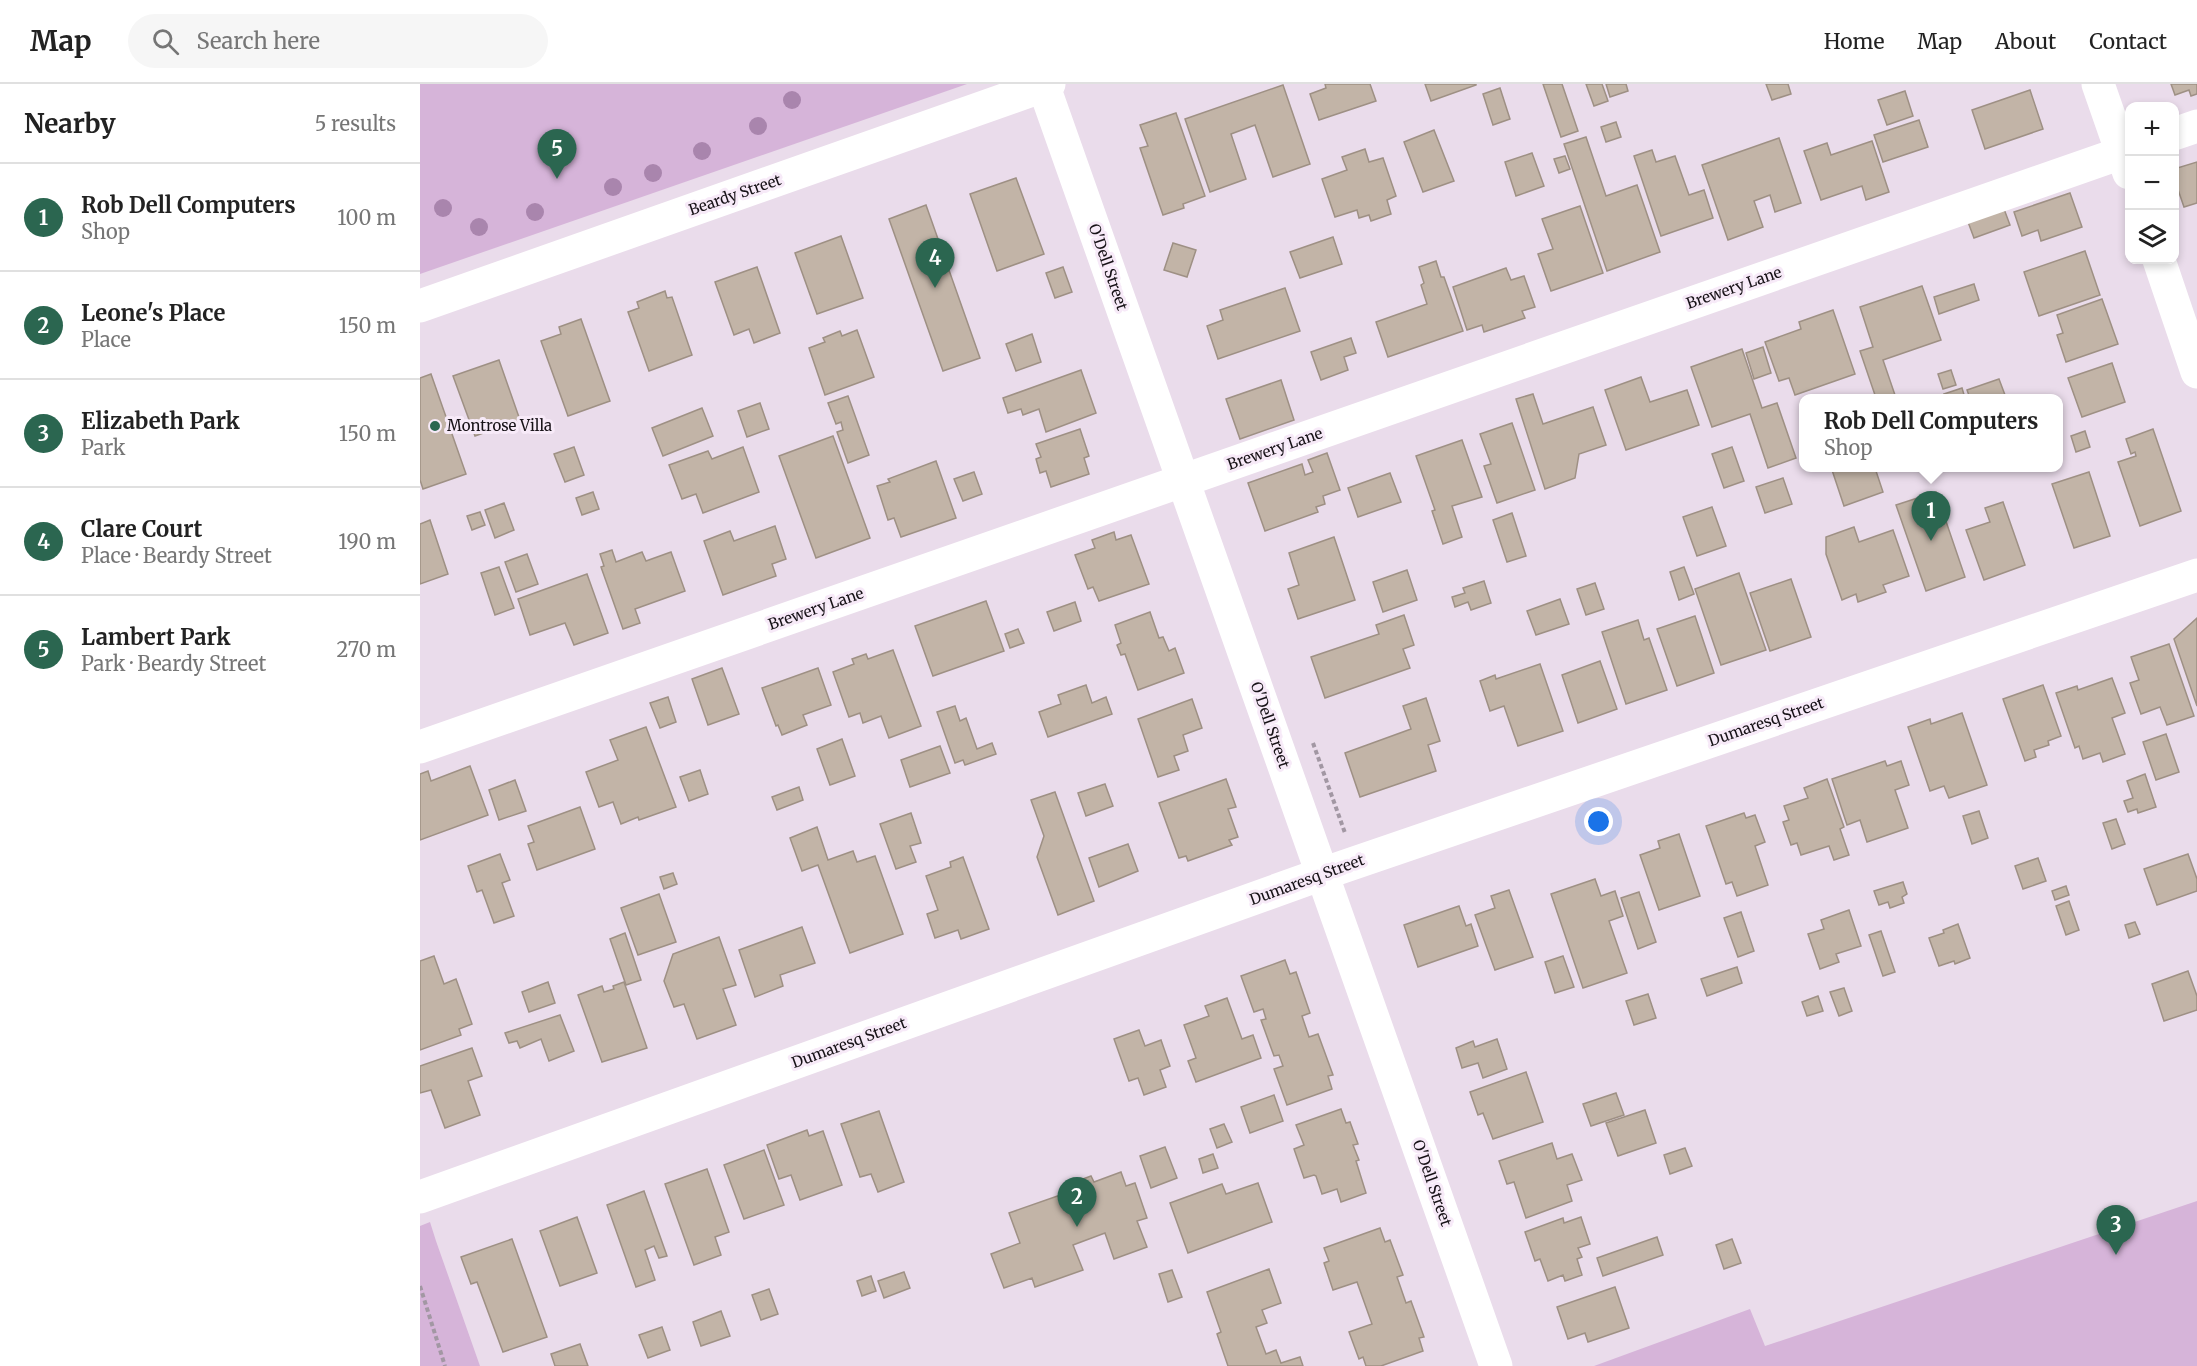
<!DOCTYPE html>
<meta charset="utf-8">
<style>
:root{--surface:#fff;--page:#f6f6f6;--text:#222;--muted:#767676;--line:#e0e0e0;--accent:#2b6650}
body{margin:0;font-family:Merriweather,serif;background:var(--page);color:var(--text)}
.controls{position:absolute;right:18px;top:18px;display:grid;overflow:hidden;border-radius:12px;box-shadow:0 3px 9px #0003}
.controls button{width:54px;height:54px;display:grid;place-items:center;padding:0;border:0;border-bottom:2px solid var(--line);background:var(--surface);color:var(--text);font:30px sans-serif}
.you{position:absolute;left:1179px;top:738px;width:21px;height:21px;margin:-15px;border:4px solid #fff;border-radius:50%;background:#1a73e8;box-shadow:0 0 0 9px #1a73e833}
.badge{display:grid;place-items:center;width:39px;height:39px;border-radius:50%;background:var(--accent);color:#fff;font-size:20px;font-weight:700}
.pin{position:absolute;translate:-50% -50px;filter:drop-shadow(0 2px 3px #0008)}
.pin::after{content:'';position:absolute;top:32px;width:21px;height:18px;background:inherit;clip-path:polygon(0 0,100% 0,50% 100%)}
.popup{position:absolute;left:1379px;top:310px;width:264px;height:78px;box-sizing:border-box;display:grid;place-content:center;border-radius:12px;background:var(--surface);filter:drop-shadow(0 2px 4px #0005);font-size:20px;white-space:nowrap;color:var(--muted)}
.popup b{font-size:22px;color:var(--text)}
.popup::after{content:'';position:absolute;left:50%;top:100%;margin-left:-12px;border:12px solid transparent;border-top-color:var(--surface)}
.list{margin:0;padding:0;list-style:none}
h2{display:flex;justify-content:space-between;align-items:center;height:78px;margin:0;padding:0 24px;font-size:26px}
h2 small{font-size:20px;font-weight:400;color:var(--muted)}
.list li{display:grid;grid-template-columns:39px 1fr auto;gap:18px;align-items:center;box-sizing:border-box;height:108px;padding:0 24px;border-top:2px solid var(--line)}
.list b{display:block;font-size:22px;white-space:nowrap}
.list p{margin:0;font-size:20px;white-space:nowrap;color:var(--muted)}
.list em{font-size:20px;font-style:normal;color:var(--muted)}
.icon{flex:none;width:33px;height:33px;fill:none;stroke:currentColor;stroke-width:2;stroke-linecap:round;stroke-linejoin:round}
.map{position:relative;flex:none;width:1777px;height:1282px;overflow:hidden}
header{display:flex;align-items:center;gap:36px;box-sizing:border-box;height:84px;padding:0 30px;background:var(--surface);border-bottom:2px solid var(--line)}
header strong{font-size:28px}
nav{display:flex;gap:33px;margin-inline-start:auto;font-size:21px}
.search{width:420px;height:54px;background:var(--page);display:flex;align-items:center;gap:15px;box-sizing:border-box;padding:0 21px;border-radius:33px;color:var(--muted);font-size:22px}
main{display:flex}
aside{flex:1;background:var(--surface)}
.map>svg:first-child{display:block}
.green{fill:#d6b4d9}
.building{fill:#c2b4a7;stroke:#9e9084;stroke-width:1.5}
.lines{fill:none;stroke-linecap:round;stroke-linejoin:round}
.path{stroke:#a297a3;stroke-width:4;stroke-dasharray:4.5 3;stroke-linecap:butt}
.minor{stroke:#fff;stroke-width:33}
.tree{fill:#a985ad}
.poi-dot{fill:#2b6650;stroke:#f7eaf8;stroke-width:2}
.labels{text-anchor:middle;stroke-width:6;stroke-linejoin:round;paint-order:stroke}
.street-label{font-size:15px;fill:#161116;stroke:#f7eaf8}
.poi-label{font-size:15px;fill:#161116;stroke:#f7eaf8;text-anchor:start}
</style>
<header>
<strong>Map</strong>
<div class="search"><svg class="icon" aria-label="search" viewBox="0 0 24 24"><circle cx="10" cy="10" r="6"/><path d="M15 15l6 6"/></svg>Search here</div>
<nav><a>Home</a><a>Map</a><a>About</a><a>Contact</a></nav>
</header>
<main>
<aside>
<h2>Nearby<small>5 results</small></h2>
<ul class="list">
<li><span class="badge">1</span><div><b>Rob Dell Computers</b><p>Shop</p></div><em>100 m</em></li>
<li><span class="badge">2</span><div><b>Leone's Place</b><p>Place</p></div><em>150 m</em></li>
<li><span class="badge">3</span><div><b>Elizabeth Park</b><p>Park</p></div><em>150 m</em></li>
<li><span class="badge">4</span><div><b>Clare Court</b><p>Place · Beardy Street</p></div><em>190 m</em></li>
<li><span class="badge">5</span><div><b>Lambert Park</b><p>Park · Beardy Street</p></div><em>270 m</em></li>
</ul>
</aside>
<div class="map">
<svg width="1777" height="1282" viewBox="0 0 1777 1282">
<rect width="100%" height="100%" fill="#eadceb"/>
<!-- green -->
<g class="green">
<path d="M0,0H547L0,190Z"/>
<path d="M1777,1117V1282H1174L1330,1225L1345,1262Z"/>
<path d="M10,1138L16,1157L60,1282H0V1142Z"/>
</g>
<!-- building -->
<g class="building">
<path d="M905,0H950L956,17L899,36L890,10L906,4Z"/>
<path d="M1005,0H1056V1L1011,17Z"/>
<path d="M1123,0H1142L1158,47L1141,53Z"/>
<path d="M1166,0H1182L1188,17L1174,22Z"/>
<path d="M1186,0H1206L1208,7L1190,13Z"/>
<path d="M1346,0H1368L1371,10L1352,16Z"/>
<path d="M1751,0H1777V10L1771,12L1769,6L1755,11Z"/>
<path d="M863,1L890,80L853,93L835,41L811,50L826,95L790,108L765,35Z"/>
<path d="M1080,4L1090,35L1073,41L1063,10Z"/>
<path d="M1610,6L1623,45L1565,65L1552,26Z"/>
<path d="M1485,7L1493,32L1467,41L1458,16Z"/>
<path d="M756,29L785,112L763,120L764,124L743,131L720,64L728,62L720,41Z"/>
<path d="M1499,36L1508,63L1463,78L1454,51Z"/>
<path d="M1196,38L1201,53L1186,58L1181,43Z"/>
<path d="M1014,46L1034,97L1003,108L984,58Z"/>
<path d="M1166,53L1186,112L1217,101L1240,168L1187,187L1144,60Z"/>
<path d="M1359,54L1381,119L1355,128L1350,111L1334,117L1343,143L1308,156L1282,81Z"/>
<path d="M1452,57L1469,108L1446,116L1442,102L1401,116L1384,67L1407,59L1411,71Z"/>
<path d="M945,65L949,78L963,74L976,112L967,116L971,130L951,137L949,131L939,134L937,126L915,133L902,95L927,86L922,73Z"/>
<path d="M1232,66L1236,78L1255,72L1269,111L1284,106L1293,134L1241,152L1214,72Z"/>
<path d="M1112,69L1124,102L1096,112L1085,78Z"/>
<path d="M1145,72L1150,85L1139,89L1134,75Z"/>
<path d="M1777,78V119L1764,123L1754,94V85Z"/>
<path d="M596,94L624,170L577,187L550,110Z"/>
<path d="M1650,109L1662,143L1621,157L1618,146L1602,152L1594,128Z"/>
<path d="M506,121L560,274L523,287L469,135Z"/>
<path d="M1160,122L1183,189L1131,207L1118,170L1133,165L1122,135Z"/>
<path d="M1584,125L1590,141L1554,154L1548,138Z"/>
<path d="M421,152L443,214L397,230L375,169Z"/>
<path d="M913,153L922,180L880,194L870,168Z"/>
<path d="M753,159L776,166L767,193L744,186Z"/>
<path d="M1665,167L1680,211L1619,232L1604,188Z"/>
<path d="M1016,177L1021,193H1024L1043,247L968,273L956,238L1007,220L1001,201L1004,199L999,183Z"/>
<path d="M337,183L360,249L334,259L329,245L314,251L295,198Z"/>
<path d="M643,183L652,208L635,214L626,189Z"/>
<path d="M1086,184L1091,196L1104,192L1115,223L1102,227L1105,234L1064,248L1062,241L1047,246L1033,203Z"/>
<path d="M1554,200L1559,216L1519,230L1514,213Z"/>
<path d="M1502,202L1521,256L1463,276L1476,314H1456L1440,267L1453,263L1440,223Z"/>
<path d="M865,204L880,247L798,275L787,242L803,236L800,226Z"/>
<path d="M245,207L247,214L252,213L272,271L229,287L208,228L219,224L217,218Z"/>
<path d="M1682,215L1698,260L1646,278L1637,251L1643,249L1637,231Z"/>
<path d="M1413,226L1435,290L1375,311L1369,294L1359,297L1345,258L1381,245L1379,238Z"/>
<path d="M161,235L190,317L148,332L121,257L141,250L139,243Z"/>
<path d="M437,246L454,293L405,311L389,264L405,258L403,254L420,247L422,252Z"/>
<path d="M612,250L621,278L596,287L586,260Z"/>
<path d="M931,254L936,269L924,273L928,286L901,296L891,268Z"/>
<path d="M1343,263L1351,289L1334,295L1326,269Z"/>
<path d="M1322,265L1342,324L1357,319L1376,374L1348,384L1330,330L1292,343L1271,283Z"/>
<path d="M79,276L100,336L55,352L33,292Z"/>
<path d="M1692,279L1705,318L1662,333L1648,294Z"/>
<path d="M661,286L676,329L626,348L619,325L603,331L601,325L588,329L583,314Z"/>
<path d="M1531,286L1536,301L1523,305L1518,290Z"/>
<path d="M11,290L46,390L3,405L0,396V294Z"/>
<path d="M1221,293L1230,318L1267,306L1279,341L1206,366L1185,306Z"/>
<path d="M1579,295L1585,311L1576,314H1550L1547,306Z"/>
<path d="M861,296L874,336L820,355L806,315Z"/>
<path d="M1542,304L1545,314H1526L1524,310Z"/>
<path d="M1113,310L1123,340L1173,323L1186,361L1159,370L1155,394L1125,405L1096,315Z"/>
<path d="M428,312L449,371L428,379L417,348L423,346L421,338L416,340L408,319Z"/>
<path d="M340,319L349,345L327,353L318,327Z"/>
<path d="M282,324L293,352L243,372L232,344Z"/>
<path d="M1092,339L1115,406L1077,419L1064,382L1071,380L1060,350Z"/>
<path d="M660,345L669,372L664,374L669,390L631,403L626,387L620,389L616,375L621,373L616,360Z"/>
<path d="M1733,345L1761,427L1720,442L1698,378L1716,372L1715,368L1711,370L1706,355Z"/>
<path d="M1665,347L1670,363L1656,368L1651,352Z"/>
<path d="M413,352L450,454L396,474L359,372Z"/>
<path d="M1042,356L1062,413L1032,422L1042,453L1023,460L1012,427L1015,426L996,372Z"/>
<path d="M154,363L164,391L145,398L134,370Z"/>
<path d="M323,363L339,408L283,429L276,410L262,415L249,381L288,367L292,375Z"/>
<path d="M1312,363L1324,397L1304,404L1292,370Z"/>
<path d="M907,369L920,406L903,412L905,420L896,423L898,428L845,447L828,399L882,380L885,391L893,388L888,376Z"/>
<path d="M516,377L536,434L481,453L474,434L468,436L457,402L470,398L468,395Z"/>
<path d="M1420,384H1455L1463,408L1424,422L1412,386Z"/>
<path d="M554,388L562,410L543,417L534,395Z"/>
<path d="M1669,388L1690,452L1654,464L1632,400Z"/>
<path d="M970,389L981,418L938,433L928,404Z"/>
<path d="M1363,394L1372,420L1345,429L1336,403Z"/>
<path d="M173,408L179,425L162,431L156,414Z"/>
<path d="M1516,408L1545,493L1506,507L1476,421Z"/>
<path d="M1583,418L1605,481L1564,496L1546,446L1570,438L1565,424Z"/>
<path d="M84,419L94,446L75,454L65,426Z"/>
<path d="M1292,423L1306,462L1277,472L1263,433Z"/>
<path d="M60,428L65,441L52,446L47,432Z"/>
<path d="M1092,429L1106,472L1087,478L1073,436Z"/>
<path d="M10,436L28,490L0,500V440Z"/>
<path d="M355,442L366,475L352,480L356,492L303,511L284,457L310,447L314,457Z"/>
<path d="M1434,443L1439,458L1473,446L1489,492L1463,501L1466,508L1438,518L1436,510L1422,516L1406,470V453Z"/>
<path d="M694,448L696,456L711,451L729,500L679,517L673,503L668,505L655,471L675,464L672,456Z"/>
<path d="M914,453L935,516L878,535L868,505L879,501L869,469Z"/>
<path d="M192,466L196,478L222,468L226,477L251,468L265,507L215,525L220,539L203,545L181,483L184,482L180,470Z"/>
<path d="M107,470L118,500L96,508L85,478Z"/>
<path d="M79,483L94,524L75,531L61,489Z"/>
<path d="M1264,483L1274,510L1259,516L1250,488Z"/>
<path d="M987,486L997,516L963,528L953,498Z"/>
<path d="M1319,489L1346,566L1301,581L1275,505Z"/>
<path d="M167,490L188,549L154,561L145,539L110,551L98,515Z"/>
<path d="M1371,495L1391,553L1350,567L1330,509Z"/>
<path d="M1064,497L1071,519L1051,526L1048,518L1035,523L1032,513L1045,509L1043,504Z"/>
<path d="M1175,499L1184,525L1166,531L1157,505Z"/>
<path d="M1140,515L1149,540L1116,551L1107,527Z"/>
<path d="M566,517L584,567L513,592L495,542Z"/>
<path d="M655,518L661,537L634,547L627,528Z"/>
<path d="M730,528L739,554L743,553L749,567L755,564L764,589L718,606L705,570L701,571L697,561L701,559L695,541Z"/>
<path d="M984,531L994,561L983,565L990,584L905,614L891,573L959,550L956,541Z"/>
<path d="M1275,532L1294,589L1257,602L1237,545Z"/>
<path d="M1777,534V622L1754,555Z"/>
<path d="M1218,536L1224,556L1229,554L1247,606L1206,620L1182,548Z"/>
<path d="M598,545L604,559L590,564L585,550Z"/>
<path d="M1749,560L1774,632L1747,641L1740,623L1721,630L1710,599L1719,596L1711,573Z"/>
<path d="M473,566L501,642L469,654L461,632L443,639L440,629L429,633L413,588L434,580L432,575L446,570L448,575Z"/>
<path d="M1180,577L1197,625L1158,639L1142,591Z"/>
<path d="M1120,580L1143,647L1098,662L1084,622L1070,627L1060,597L1075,591L1076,595Z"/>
<path d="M302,584L319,630L288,641L272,595Z"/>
<path d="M398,584L411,621L383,631L387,641L362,651L358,641L356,642L342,604Z"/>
<path d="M1692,594L1705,629L1692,634L1705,670L1683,678L1680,669L1663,675L1659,662L1655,664L1636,609L1657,602L1658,606Z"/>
<path d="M666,601L672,619L686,613L692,630L628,653L619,628L641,620L638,611Z"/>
<path d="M1623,601L1641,652L1628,657L1629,661L1614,666L1616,673L1605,677L1583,615Z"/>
<path d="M248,613L256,638L240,644L230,619Z"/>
<path d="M1006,614L1020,657L1008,661L1016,687L940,713L925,669L991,645L983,622Z"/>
<path d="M772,615L782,644L763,651L768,667L754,672L759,686L738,693L718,635Z"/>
<path d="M535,622L540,637L546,634L557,665L572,659L576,670L545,681L543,676L535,679L517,628Z"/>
<path d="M1542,629L1567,701L1529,714L1524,702L1510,707L1488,643L1510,635L1511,640Z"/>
<path d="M226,643L256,723L219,736L218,733L201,740L193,718L179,723L166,688L198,676L190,656Z"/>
<path d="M1746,650L1759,688L1736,696L1723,658Z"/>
<path d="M422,655L435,692L410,701L397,665Z"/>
<path d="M520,662L530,689L490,703L481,676Z"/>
<path d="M1465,677L1467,682L1481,677L1489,701L1475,706L1488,744L1447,758L1440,736L1427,741L1412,695Z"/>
<path d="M50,682L68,731L0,756V690L8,687L11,697Z"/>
<path d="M280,686L288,710L269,717L260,693Z"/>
<path d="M1725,690L1736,723L1718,729L1717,725L1708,728L1704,717L1713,714L1707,697Z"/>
<path d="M806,695L816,723L808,725L818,753L809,756L812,761L768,777L766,772L759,774L739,719Z"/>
<path d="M1407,695L1424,743L1420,745L1429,771L1414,776L1409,762L1381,771L1377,759L1371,761L1363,738L1369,736L1364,722L1388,714L1384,704Z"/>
<path d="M95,696L106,727L79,736L69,706Z"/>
<path d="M685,700L693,722L666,732L658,709Z"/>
<path d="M379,703L383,716L357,726L352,713Z"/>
<path d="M635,708L674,817L638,831L617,773L624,752L611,716Z"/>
<path d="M160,723L175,765L117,786L108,760L114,758L108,742Z"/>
<path d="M1559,727L1568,754L1552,760L1543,732Z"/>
<path d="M491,729L501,759L490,762L496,778L476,785L460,740Z"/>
<path d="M1324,729L1326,734L1335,731L1345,758L1335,762L1348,801L1317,812L1312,798L1306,800L1286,742Z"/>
<path d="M1696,735L1705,760L1692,765L1683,739Z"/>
<path d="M397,743L408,776L433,767L437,778L455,772L483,850L430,869L398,781L382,787L370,754Z"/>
<path d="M1259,750L1280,812L1239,826L1220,771L1240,764L1238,757Z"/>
<path d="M708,760L718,787L679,803L669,774Z"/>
<path d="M80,770L90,796L82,799L94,832L74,839L62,806L57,808L48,782Z"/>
<path d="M1768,770L1777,795V807L1737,821L1724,785Z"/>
<path d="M543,773L569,845L541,855L538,846L515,854L507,830L518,826L506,792L531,783L530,778Z"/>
<path d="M1618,774L1626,797L1603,805L1595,782Z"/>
<path d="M253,789L257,800L244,805L240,793Z"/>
<path d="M1175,795L1181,812L1195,807L1203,832L1189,837L1207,889L1163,904L1131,810Z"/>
<path d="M1483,798L1487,810L1482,813L1484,819L1470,824L1468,818L1459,821L1454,807Z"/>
<path d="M1646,802L1649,811L1635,816L1632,807Z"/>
<path d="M1089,806L1113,873L1075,886L1055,831L1075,824L1071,812Z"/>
<path d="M1219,808L1236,858L1218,865L1201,814Z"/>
<path d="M239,810L256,858L218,871L201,824Z"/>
<path d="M1649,817L1659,846L1646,851L1636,822Z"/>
<path d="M1039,822L1046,842L1051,840L1058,862L998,883L984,841Z"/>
<path d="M1429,826L1441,862L1416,870L1419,878L1400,885L1388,850L1404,845L1401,836Z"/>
<path d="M1321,828L1334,867L1318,873L1304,834Z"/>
<path d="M1715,838L1720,850L1709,854L1705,841Z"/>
<path d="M1538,840L1550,874L1535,880L1534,877L1519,882L1509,854L1524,849L1523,846Z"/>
<path d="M382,843L395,879L360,891L363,902L335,913L319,866Z"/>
<path d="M1461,847L1475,888L1463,892L1449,851Z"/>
<path d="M205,849L221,896L206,901L190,855Z"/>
<path d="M299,853L316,901L303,905L316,941L277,955L264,920L254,923L244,897L253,870Z"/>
<path d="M14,872L24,900L36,895L52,940L39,945L41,951L0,966V877Z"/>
<path d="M1143,872L1154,903L1135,909L1125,878Z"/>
<path d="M865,876L870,890L876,888L890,929L882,932L889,953L898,950L913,991L908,992L912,1005L867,1021L854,985L863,982L859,971L854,972L841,936L846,935L843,925L834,928L821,892Z"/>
<path d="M1317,883L1322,899L1287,912L1281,895Z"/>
<path d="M1768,887L1777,912V926L1744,937L1732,900Z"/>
<path d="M128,898L135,919L109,928L102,908Z"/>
<path d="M204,898L227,964L182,978L158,911L182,902L184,908L194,905L193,902Z"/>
<path d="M1424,904L1432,927L1419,932L1410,908Z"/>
<path d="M1228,910L1236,934L1214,941L1206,917Z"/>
<path d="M1398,912L1403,927L1387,932L1382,918Z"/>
<path d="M807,914L822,955L833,951L841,974L776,998L768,977L776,974L764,941L789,932L785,922Z"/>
<path d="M140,931L154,967L129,977L121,955L100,964L97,957L89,959L85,949Z"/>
<path d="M719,946L725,962L741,956L750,982L740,986L746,1003L724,1011L718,994L709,997L694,955Z"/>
<path d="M1077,955L1087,985L1063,994L1058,979L1042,984L1036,964L1053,957L1055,963Z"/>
<path d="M52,964L62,992L48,997L60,1031L25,1044L11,1006L0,1009V982Z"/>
<path d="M1106,988L1123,1038L1073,1055L1063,1029L1058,1031L1050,1008Z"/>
<path d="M1196,1009L1204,1031L1171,1042L1163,1020Z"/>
<path d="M854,1011L863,1037L830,1049L821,1023Z"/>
<path d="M921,1025L926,1039L930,1038L938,1060L933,1061L939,1076L936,1077L946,1109L921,1118L917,1105L902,1110L896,1092L894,1091L884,1094L874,1065L884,1061L876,1041Z"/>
<path d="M1225,1026L1236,1059L1198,1072L1186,1039Z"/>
<path d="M459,1027L484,1098L458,1108L451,1090L440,1093L421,1040Z"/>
<path d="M804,1040L812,1058L797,1064L790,1045Z"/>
<path d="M387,1046L389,1052L403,1047L422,1101L380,1116L371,1091L359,1095L347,1061Z"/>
<path d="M1132,1059L1137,1075L1152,1070L1162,1096L1147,1101L1152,1117L1106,1134L1094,1098L1087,1100L1079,1077Z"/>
<path d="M745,1063L757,1094L731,1104L720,1072Z"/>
<path d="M1265,1064L1272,1082L1250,1090L1244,1071Z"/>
<path d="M344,1066L364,1121L324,1135L304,1081Z"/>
<path d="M793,1070L798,1084L783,1089L779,1075Z"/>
<path d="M287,1085L309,1148L295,1153L301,1171L274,1181L245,1100Z"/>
<path d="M701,1088L706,1102L715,1099L727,1134L717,1137L727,1163L694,1175L685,1149L653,1161L663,1186L615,1203L612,1194L584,1204L571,1170L600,1159L589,1129L649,1108L647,1101L671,1092L674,1098Z"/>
<path d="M838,1099L852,1138L768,1169L750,1119L802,1100L806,1110Z"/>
<path d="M224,1107L247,1172L239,1174L234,1162L225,1166L235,1196L216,1203L187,1121Z"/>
<path d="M157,1133L177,1189L140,1202L120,1147Z"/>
<path d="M1161,1133L1170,1160L1158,1164L1162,1173L1157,1175L1162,1191L1145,1197L1143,1191L1128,1197L1120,1175L1115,1177L1105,1148L1143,1134L1144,1139Z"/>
<path d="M960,1144L965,1158L970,1156L983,1191L977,1193L986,1219L991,1217L1004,1253L999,1254L1003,1267L961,1282H946L943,1273L939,1275L929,1248L952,1240L937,1198L913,1206L904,1179L909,1177L904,1164Z"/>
<path d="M1237,1153L1243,1171L1183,1192L1177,1174Z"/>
<path d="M92,1155L127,1253L83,1268L57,1198L51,1200L41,1173Z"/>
<path d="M1312,1155L1321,1179L1304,1185L1296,1161Z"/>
<path d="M849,1185L861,1219L842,1226L847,1239L836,1243L846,1270L856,1266L861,1279L880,1273L883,1282H808L797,1250L801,1248L787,1208Z"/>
<path d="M752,1186L762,1213L748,1218L739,1190Z"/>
<path d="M484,1188L490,1204L464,1214L458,1197Z"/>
<path d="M451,1192L456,1207L442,1212L437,1197Z"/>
<path d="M1195,1203L1209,1244L1168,1258L1165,1249L1148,1255L1137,1223Z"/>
<path d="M349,1205L358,1230L341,1236L332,1211Z"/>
<path d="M301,1227L310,1252L281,1262L273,1238Z"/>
<path d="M242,1243L250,1266L228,1274L219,1251Z"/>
<path d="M160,1260L168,1282H135L131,1270Z"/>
</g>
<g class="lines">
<!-- path -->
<g class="path">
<path d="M893,659L925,749"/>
<path d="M0,1202L25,1282"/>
</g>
<!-- minor -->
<g class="minor">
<path d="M623,0L1076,1282"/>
<path d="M1678,0L1709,89"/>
<path d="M1754,50L1777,42"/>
<path d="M1739,176L1777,288"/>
<path d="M0,222L629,0"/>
<path d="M0,663L1710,66"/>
<path d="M0,1113L902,790L1777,491"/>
</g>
</g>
<!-- trees -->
<g class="tree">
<circle cx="372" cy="16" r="9"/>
<circle cx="338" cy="42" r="9"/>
<circle cx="282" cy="67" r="9"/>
<circle cx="233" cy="89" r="9"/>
<circle cx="193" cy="103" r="9"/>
<circle cx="23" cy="124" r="9"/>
<circle cx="115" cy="128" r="9"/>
<circle cx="59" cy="143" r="9"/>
</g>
<!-- markers -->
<circle class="poi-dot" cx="15" cy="342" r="6"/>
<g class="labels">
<!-- street labels -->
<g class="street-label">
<text transform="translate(315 111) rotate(-19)" y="5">Beardy Street</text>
<text transform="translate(688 183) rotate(71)" y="5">O'Dell Street</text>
<text transform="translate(1314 204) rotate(-19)" y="5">Brewery Lane</text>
<text transform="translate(855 365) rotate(-19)" y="5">Brewery Lane</text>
<text transform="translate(396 525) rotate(-19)" y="5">Brewery Lane</text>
<text transform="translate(1346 638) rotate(-19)" y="5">Dumaresq Street</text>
<text transform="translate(850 641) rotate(71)" y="5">O'Dell Street</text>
<text transform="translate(887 796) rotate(-20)" y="5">Dumaresq Street</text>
<text transform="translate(429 959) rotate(-20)" y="5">Dumaresq Street</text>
<text transform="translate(1012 1099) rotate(71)" y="5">O'Dell Street</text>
</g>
<!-- poi labels -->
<g class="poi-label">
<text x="27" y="347">Montrose Villa</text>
</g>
</g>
</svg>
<div class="controls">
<button>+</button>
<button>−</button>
<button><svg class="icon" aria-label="layers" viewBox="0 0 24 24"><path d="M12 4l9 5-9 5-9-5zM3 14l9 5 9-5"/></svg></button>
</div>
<div class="you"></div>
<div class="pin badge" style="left:1511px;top:457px">1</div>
<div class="popup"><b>Rob Dell Computers</b>Shop</div>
<div class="pin badge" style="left:657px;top:1143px">2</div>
<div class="pin badge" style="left:1696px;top:1171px">3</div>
<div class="pin badge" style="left:515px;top:204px">4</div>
<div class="pin badge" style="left:137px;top:95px">5</div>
</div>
</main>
